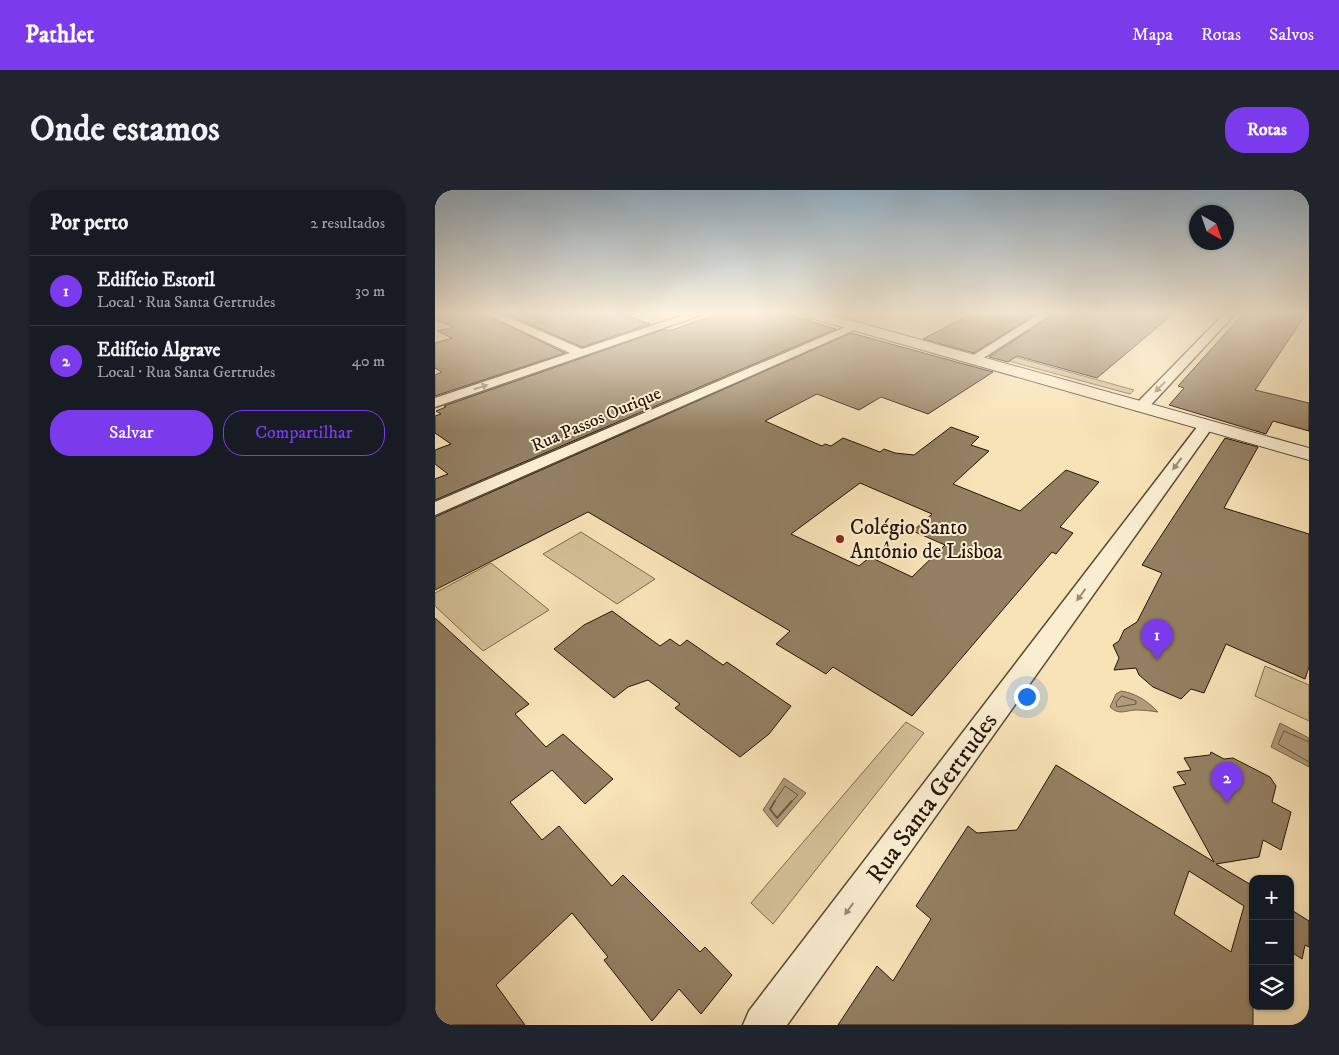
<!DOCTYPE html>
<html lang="pt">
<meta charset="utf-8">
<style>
:root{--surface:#171b24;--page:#20242c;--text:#f1f3f6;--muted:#9ea1a6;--line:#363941;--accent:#7c3aed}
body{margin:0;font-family:"IM FELL DW Pica",serif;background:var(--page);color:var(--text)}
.controls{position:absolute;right:15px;bottom:15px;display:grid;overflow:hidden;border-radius:10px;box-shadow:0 1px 4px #0004}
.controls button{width:45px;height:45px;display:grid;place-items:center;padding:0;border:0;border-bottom:1px solid var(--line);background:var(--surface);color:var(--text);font:25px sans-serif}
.compass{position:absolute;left:754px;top:15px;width:45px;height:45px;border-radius:50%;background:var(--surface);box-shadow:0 1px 4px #0004;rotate:140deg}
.you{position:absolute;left:591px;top:506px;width:18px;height:18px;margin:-12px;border:4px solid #fff;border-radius:50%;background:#1a73e8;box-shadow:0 0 0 8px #1a73e833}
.badge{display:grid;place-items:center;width:32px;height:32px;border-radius:50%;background:var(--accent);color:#fff;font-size:16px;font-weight:700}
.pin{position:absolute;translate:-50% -41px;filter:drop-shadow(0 1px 2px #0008)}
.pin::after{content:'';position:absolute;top:26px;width:18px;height:15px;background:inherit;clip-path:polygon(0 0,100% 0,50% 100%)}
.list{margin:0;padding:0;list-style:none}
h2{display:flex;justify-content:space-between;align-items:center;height:65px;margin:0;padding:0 20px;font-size:21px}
h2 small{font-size:16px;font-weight:400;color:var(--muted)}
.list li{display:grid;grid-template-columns:32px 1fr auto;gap:15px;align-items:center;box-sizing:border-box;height:70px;padding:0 20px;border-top:1px solid var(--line)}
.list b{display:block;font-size:19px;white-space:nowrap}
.list p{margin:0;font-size:16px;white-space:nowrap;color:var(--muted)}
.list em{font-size:16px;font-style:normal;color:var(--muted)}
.actions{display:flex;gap:10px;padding:15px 20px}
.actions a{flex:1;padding:11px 0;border:1px solid var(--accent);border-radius:20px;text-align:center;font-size:18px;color:var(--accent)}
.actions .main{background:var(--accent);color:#fff}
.icon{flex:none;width:28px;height:28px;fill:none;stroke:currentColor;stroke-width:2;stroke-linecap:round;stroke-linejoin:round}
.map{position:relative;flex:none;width:874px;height:835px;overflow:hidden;border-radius:20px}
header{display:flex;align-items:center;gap:30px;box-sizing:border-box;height:70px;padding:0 25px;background:var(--accent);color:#fff}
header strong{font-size:24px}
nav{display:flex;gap:28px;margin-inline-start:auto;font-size:18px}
.intro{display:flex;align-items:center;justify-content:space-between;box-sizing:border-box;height:120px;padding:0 30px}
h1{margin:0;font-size:35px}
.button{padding:12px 22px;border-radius:20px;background:var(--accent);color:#fff;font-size:18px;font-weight:700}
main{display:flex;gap:30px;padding:0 30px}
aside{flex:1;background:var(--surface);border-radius:20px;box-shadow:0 1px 4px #0004}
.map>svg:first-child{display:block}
.green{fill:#d4c098;stroke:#7c6a50}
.water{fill:#b09c7b;stroke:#78654d}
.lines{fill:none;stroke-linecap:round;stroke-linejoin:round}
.shore-far1{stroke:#6a5842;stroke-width:1}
.shore{stroke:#6a5842;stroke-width:2}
.building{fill:#937f62;stroke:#251308;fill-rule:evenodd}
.minor-casing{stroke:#5a4734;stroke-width:3}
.tertiary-casing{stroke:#5a4734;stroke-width:2}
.minor{fill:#faedd0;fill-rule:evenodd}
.tertiary{fill:#faedd0;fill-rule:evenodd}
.oneway{fill:#9a8b76}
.poi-dot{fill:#8f2418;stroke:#faedd0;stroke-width:2}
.labels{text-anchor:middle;stroke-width:4;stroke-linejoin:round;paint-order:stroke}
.far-street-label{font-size:18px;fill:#251308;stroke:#faedd0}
.poi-label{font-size:21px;fill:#251308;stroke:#faedd0;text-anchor:start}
.near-street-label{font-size:25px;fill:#251308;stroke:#faedd0}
</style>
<header>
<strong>Pathlet</strong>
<nav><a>Mapa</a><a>Rotas</a><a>Salvos</a></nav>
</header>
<div class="intro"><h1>Onde estamos</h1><a class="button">Rotas</a></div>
<main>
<aside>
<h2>Por perto<small>2 resultados</small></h2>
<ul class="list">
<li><span class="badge">1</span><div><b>Edifício Estoril</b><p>Local · Rua Santa Gertrudes</p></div><em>30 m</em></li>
<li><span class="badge">2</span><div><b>Edifício Algrave</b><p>Local · Rua Santa Gertrudes</p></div><em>40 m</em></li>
</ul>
<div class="actions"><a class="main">Salvar</a><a>Compartilhar</a></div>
</aside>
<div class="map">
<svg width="874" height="835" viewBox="0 0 874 835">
<rect width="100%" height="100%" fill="#f8e3b6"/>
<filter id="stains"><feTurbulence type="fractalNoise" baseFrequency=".004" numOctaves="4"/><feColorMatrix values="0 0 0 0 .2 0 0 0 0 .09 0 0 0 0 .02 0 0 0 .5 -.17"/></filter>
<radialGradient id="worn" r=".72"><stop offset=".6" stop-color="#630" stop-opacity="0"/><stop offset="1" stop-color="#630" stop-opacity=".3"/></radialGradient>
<!-- green -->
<g class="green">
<path d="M566,163L699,200L695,204L559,167Z"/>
<path d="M146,342L220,389L182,414L108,364Z"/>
<path d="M56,373L114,420L48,461L0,416V403Z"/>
<path d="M830,476L874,495V531L820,506Z"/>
<path d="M471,532L489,543L338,734L316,713Z"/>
</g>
<!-- water -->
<g class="water">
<path d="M686,501C700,503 713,511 723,522C716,521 709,520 702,520C691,520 685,526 675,517L681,504Z"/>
<path d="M845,533L874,548V577L836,557Z"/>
<path d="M349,588L371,603L342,637L328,620Z"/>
</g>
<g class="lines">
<!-- shore-far1 -->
<g class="shore-far1">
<path d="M687,506L701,511V514L682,517L681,513Z"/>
<path d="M874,552L849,541L843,554L874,572"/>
<path d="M339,612L350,596L363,605L356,612"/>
</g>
<!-- shore -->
<path class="shore" d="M340,611L335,619L342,628L357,611"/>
</g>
<!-- building -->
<g class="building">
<path d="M0,124H49L130,163L0,206V185L7,182L0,178V153L17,148L2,141L19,137L0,130Z"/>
<path d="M72,124H188L215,134L147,157Z"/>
<path d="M283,124H352L401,139L0,310V289L13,284L0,274V260L16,254L0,243V226L6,224L1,221L11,217L9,216L230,139L234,141Z"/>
<path d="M536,124H600L539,163L488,149Z"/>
<path d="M619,124H738L662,188L582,166L573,172L554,167Z"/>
<path d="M808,124H871L820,200L874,213V241L838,231L831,244L734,215L749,198L743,196Z"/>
<path d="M416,143L558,182L493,224L446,207L424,220L382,204L330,231L387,256L390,254L396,256L408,248L445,262L449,259L460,263L479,265L516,237L544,247L536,255L554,261L518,294L585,321L631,280L664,292L625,337L638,343L621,364L617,362L477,526L398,477L391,484L341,454L355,441L153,322L0,400V327ZM425,293L497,324L478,341L510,355L477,387L435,367L424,376L356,344Z"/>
<path d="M790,248L823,257L789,318L874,344V477L870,489L791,454L769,503L756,499L746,509L718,497L704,485L701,478L679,480L684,468L678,455L684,451L689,440L702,432L727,383L707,375Z"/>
<path d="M177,421L225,456L235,449L245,456L252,450L288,475L292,472L356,516L334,544L305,567L240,518L245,514L213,490L193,497L179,508L119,459L149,435Z"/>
<path d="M0,428L94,514L80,524L111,557L128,544L178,589L150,614L117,580L75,612L107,650L124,636L177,696L188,685L265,762L270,757L297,785L266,824L244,799L217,831L169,770L173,767L137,723L61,795L90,835H0Z"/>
<path d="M776,562L789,569L798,568L835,587L841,596L837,612L856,622L846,660L828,650L824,667L781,674L818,696V835H403L442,776L458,791L496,729L481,716L533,636L542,643L582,640L621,575L779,672L738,597L751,594L742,582L756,580L749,568L775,565ZM754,681L809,716L796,762L739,724Z"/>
<path d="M855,719L874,731V757L870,755L867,769L855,761Z"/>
</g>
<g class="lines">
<defs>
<g id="minor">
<path d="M51,124H66L147,159L252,124H269L0,217V208L135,163Z"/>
<path d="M604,124H617L542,172H534L532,169Z"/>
<path d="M789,124H800L711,220H701L699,217L701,214Z"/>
<path d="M420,133L424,134V138L0,325V312Z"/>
<path d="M771,230L779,235L352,835H308L314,821L766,232Z"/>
</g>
<path id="tertiary" d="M371,124H393L874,258V270L372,127Z"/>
</defs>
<!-- minor casing -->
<use href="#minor" class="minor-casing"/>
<!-- tertiary casing -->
<use href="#tertiary" class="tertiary-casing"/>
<!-- minor -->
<use href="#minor" class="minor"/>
<!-- tertiary -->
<use href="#tertiary" class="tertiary"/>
</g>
<!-- one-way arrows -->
<defs><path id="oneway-solid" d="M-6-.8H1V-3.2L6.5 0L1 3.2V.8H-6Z" transform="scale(1.25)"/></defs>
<g class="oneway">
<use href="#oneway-solid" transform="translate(46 197) rotate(-18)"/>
<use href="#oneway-solid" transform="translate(725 197) rotate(134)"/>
<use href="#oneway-solid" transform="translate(742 274) rotate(126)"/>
<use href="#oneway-solid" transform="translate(646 405) rotate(126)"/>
<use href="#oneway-solid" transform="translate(414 719) rotate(126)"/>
</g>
<!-- sky -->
<linearGradient id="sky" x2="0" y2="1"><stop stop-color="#91aabc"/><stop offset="0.51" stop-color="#fcf2de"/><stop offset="1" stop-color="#fcf2de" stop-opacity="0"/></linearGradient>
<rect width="874" height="241" fill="url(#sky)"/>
<!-- markers -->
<circle class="poi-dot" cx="405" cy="349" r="5"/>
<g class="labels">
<!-- far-street labels -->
<g class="far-street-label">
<text transform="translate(161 229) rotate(-23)" y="6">Rua Passos Ourique</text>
</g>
<!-- poi labels -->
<g class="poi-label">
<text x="415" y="344">Colégio Santo<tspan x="415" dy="24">Antônio de Lisboa</tspan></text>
</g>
<!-- near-street labels -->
<g class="near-street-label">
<text transform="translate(496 607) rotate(-54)" y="9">Rua Santa Gertrudes</text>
</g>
</g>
<rect width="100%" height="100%" filter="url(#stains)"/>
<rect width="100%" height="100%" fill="url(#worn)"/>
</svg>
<div class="controls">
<button>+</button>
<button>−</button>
<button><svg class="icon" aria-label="layers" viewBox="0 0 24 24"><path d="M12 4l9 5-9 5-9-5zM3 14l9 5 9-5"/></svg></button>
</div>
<svg class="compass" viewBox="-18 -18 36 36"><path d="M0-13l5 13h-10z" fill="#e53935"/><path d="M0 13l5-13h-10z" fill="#9ea1a6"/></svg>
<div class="you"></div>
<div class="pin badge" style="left:722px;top:470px">1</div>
<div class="pin badge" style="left:792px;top:613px">2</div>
</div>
</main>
